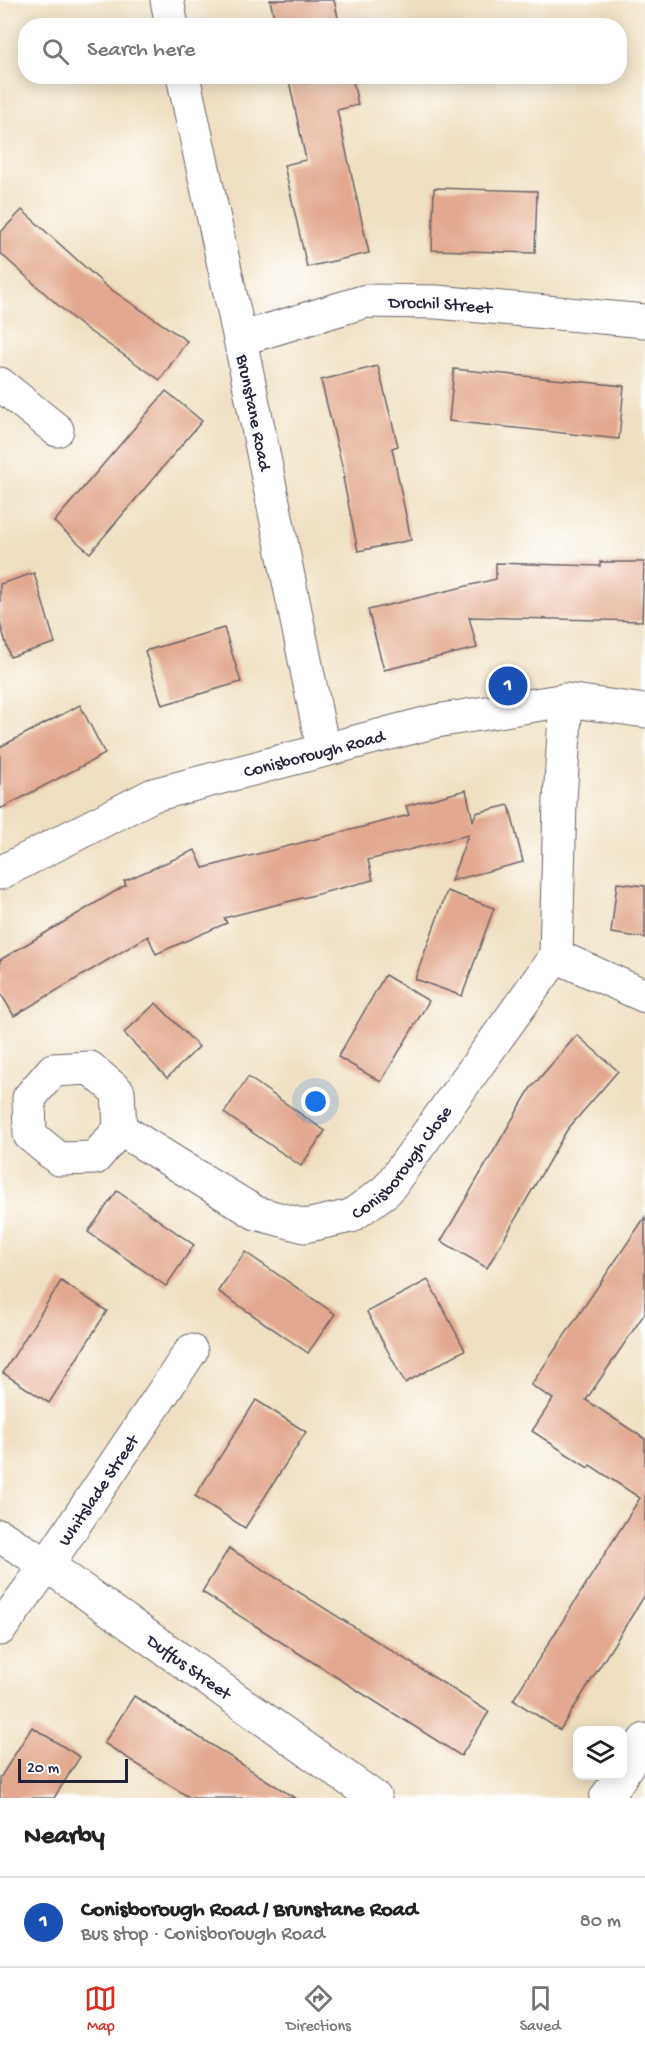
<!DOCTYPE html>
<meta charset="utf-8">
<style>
:root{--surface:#fff;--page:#f6f6f6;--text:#222;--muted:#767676;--line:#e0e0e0;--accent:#d93025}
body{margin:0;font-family:"Gochi Hand",sans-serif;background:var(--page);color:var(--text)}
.controls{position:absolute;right:18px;bottom:18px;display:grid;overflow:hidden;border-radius:12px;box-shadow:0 3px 15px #0003}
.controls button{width:54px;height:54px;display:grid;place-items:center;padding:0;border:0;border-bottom:2px solid var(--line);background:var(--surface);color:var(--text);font:30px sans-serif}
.scale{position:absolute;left:18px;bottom:15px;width:110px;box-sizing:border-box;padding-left:6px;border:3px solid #22223b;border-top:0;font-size:16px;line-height:21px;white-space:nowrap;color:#22223b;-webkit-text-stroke:4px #fff;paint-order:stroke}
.you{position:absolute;left:316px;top:1102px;width:21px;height:21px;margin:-15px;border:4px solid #fff;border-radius:50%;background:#1a73e8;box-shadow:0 0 0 9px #1a73e833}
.badge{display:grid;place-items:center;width:39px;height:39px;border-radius:50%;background:var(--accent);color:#fff;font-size:20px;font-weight:700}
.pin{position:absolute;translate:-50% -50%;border:3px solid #fff;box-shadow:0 2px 6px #0006}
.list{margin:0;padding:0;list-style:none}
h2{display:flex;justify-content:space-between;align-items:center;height:78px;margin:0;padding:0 24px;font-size:26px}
h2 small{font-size:20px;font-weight:400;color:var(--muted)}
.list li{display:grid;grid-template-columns:39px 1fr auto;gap:18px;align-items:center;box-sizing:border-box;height:90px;padding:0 24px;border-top:2px solid var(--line)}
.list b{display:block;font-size:22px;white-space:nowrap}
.list p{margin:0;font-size:20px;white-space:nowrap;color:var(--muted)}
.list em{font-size:20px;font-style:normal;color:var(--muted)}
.icon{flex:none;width:33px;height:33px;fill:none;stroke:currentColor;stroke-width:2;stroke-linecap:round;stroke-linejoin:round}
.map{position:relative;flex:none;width:645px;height:1798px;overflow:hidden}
.search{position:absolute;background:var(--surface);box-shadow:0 3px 15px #0003;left:18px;right:18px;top:18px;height:66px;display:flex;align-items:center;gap:15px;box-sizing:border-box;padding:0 21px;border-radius:24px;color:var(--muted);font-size:22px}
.sheet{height:168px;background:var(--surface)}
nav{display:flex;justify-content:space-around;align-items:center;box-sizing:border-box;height:84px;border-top:2px solid var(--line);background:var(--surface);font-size:16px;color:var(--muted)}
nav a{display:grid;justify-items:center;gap:3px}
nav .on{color:var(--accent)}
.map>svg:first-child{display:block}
.building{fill:#e3a88d}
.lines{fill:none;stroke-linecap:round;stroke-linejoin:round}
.street-casing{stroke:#6a646a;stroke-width:35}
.secondary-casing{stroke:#6a646a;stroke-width:35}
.street{stroke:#fff;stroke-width:33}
.secondary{stroke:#fff;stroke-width:33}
.labels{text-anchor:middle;stroke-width:4.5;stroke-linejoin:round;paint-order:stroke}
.street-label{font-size:18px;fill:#22223b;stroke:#fff}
</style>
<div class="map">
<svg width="645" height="1798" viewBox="0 0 645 1798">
<rect width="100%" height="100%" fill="#fff"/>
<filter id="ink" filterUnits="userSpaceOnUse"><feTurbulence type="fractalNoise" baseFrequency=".0167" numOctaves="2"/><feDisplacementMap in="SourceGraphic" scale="12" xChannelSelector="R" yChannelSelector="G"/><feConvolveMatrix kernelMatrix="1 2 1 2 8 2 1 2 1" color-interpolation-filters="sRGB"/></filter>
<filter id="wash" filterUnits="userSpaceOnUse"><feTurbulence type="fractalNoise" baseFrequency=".008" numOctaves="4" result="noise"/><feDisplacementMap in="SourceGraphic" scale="24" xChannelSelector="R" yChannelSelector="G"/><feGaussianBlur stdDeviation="1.35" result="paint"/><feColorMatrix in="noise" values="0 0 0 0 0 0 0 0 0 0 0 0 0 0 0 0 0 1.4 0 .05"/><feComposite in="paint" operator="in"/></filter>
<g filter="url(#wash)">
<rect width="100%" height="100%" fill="#efe0c2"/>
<g id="blocks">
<!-- building -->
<g class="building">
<path d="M270,0H334L340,26H276Z"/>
<path d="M288,76H352L358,105L337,110L369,253L307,267L284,165L306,160Z"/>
<path d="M434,188L537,191L535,253L432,250Z"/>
<path d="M22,210L106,286L187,341L160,380L79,324L0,253V233Z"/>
<path d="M378,366L398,446L392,448L411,540L358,551L343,478H345L321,380Z"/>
<path d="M454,369L624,386L619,439L449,421Z"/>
<path d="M166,391L202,421L90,553L54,522Z"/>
<path d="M600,562H644L642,621L469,617L477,648L384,670L368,610L496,579V563L600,566Z"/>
<path d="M34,573L55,643L10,657L0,623V584Z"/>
<path d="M224,628L241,682L162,705L145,651Z"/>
<path d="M80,705L105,754L0,809V747Z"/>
<path d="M466,790L473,821L476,813L509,805L523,862L451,881L468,835L368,860L373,880L224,918L227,923L156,954L148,936L14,1016L0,992V960L126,885L124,881L195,850L203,868L409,815L406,806Z"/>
<path d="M617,883L645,886V938L611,933Z"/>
<path d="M447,891L494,908L462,996L415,979Z"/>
<path d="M385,975L429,1001L381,1082L338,1057Z"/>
<path d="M156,1003L199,1047L167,1078L124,1033Z"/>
<path d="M577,1035L618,1071L567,1130L487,1268L441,1241L530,1089Z"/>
<path d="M248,1077L325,1131L301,1166L224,1113Z"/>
<path d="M117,1191L194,1245L166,1286L88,1232Z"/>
<path d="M645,1217V1313L586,1400L645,1439V1595L560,1730L513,1700L640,1498L590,1465L588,1468L532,1431L553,1399L531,1385Z"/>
<path d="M245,1252L335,1314L308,1353L218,1291Z"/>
<path d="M428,1280L465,1350L405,1383L367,1312Z"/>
<path d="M61,1281L107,1311L49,1403L3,1373Z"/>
<path d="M256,1400L306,1432L245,1528L195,1496Z"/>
<path d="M229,1548L489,1712L461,1756L202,1592Z"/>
<path d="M134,1696L295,1798H190L104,1743Z"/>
<path d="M32,1727L80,1757L54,1798H0V1778Z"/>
</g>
</g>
</g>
<g filter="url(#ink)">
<use href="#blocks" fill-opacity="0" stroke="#6a646a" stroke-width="1.5"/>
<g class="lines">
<defs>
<g id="street">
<path d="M167,0L172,26"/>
<path id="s1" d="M183,76L240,339L323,749"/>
<path id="s2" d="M240,339L366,301L437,302L645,321"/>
<path d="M0,384L57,430"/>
<path id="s3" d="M0,873L153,795L436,721L566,700L645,711"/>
<path d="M556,956L645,996"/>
<path d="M90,1068L118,1092L120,1129L95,1158L59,1159L30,1135L29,1098L53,1070Z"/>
<path id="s4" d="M120,1129L256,1213L305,1226L351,1216L387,1190L556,956L560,800L566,700"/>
<path id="s5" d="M0,1536L47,1565L375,1798"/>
<path id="s6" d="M0,1629L47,1565L191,1351"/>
</g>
<g id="secondary">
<path d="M622,1773L645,1740"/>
<path d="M606,1798L621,1776"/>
</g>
</defs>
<!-- street casing -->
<use href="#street" class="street-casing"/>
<!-- secondary casing -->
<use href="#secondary" class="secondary-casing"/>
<!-- street -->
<use href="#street" class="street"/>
<!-- secondary -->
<use href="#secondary" class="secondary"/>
</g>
</g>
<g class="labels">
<!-- street labels -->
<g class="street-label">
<text dy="6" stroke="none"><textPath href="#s2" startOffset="206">Drochil Street</textPath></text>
<text dy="6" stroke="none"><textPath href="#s1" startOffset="344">Brunstane Road</textPath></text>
<text dy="6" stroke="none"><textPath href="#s3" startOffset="338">Conisborough Road</textPath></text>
<text dy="6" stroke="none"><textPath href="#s4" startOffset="332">Conisborough Close</textPath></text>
<text dy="6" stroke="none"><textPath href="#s6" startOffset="170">Whitslade Street</textPath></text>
<text dy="6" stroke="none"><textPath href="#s5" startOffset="230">Duffus Street</textPath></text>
</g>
</g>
</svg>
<div class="controls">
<button><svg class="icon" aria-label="layers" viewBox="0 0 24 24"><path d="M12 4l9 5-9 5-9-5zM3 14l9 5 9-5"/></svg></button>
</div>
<div class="scale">20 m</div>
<div class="you"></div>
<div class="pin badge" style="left:508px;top:686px;background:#1a4fb4">1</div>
<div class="search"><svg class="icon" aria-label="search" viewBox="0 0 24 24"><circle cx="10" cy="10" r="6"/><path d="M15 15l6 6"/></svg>Search here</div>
</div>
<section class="sheet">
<h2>Nearby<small></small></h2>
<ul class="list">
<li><span class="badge" style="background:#1a4fb4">1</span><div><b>Conisborough Road / Brunstane Road</b><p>Bus stop · Conisborough Road</p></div><em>80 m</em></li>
</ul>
</section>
<nav>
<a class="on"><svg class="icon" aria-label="map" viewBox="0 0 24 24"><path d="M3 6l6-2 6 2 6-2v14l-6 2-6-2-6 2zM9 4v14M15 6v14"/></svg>Map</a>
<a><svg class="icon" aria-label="directions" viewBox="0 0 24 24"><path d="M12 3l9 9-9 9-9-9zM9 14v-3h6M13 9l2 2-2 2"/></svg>Directions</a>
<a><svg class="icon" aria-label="saved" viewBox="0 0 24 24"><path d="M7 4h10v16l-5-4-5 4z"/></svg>Saved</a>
</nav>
